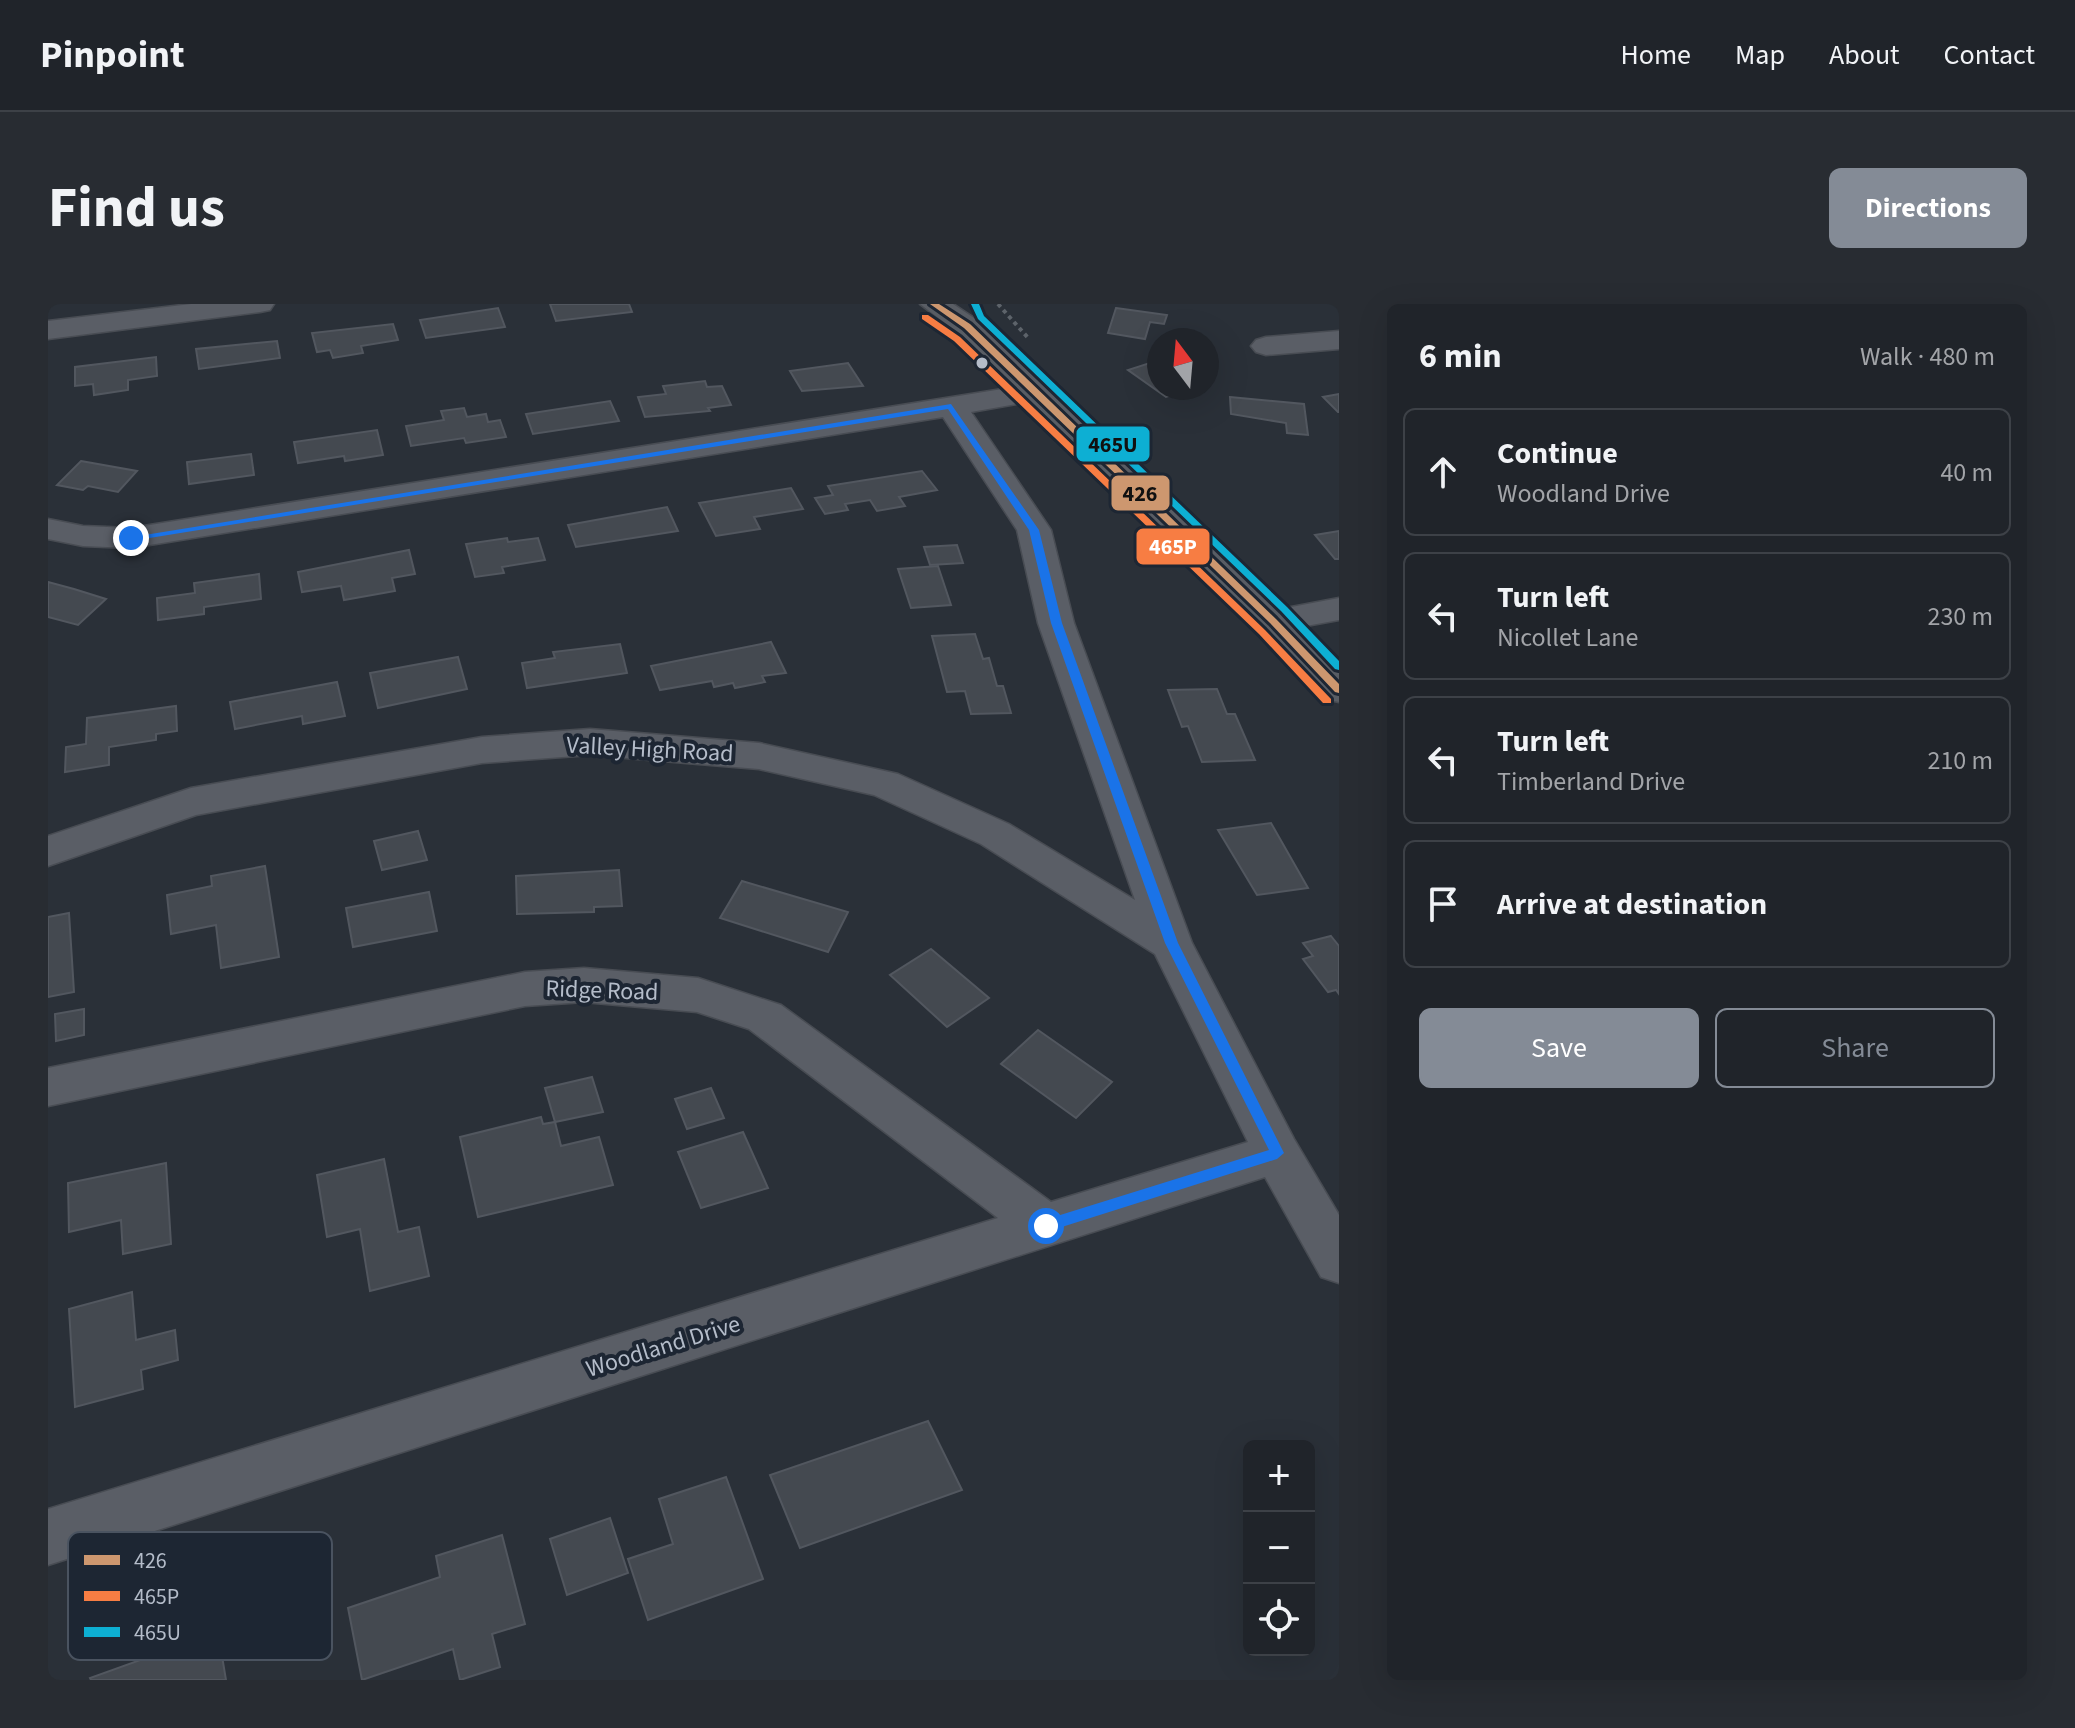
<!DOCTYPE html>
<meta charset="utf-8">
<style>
:root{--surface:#20242a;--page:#282c32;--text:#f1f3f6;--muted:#a2a4a8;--line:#3d4147;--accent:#848b96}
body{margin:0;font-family:"Source Sans 3",sans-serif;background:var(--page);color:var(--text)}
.controls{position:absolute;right:24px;bottom:24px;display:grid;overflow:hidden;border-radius:12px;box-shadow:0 8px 32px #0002}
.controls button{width:72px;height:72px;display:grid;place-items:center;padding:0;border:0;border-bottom:2px solid var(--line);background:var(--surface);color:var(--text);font:40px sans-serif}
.compass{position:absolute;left:1099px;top:24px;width:72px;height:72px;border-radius:50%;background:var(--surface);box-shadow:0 8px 32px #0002;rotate:344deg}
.stop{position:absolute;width:24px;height:24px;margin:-18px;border:6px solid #1a73e8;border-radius:50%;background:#fff}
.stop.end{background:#1a73e8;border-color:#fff;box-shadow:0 2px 8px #0008}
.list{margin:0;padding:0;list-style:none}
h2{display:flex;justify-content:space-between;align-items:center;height:104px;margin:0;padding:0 32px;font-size:34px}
h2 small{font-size:26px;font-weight:400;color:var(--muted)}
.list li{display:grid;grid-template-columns:52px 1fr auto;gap:24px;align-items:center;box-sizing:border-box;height:128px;margin:0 16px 16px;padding:0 16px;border:2px solid var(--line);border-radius:12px}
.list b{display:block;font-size:30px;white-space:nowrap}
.list p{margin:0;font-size:26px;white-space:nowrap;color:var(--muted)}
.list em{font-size:26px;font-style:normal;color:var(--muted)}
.actions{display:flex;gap:16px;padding:24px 32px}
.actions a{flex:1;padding:18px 0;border:2px solid var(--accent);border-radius:12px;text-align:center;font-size:28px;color:var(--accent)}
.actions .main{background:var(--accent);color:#fff}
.icon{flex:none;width:44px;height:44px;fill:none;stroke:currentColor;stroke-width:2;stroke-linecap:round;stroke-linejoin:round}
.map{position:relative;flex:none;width:1291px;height:1376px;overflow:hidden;border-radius:12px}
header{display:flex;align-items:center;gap:48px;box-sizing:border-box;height:112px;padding:0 40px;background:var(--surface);border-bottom:2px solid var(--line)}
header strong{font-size:38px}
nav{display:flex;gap:44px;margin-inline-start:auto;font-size:28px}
.intro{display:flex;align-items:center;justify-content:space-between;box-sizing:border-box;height:192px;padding:0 48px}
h1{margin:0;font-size:56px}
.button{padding:20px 36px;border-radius:12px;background:var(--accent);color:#fff;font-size:28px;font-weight:700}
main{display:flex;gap:48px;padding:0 48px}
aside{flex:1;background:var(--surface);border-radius:12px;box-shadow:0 8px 32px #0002}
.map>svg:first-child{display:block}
.building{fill:#444950;stroke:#52575f;stroke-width:2}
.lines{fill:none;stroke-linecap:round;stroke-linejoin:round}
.minor-casing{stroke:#484c53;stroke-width:3}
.secondary-casing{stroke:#484c53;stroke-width:3}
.path{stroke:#5d636a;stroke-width:4;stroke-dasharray:4 4;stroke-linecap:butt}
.minor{fill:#5a5e66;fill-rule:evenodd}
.secondary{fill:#595d64;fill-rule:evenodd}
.bus-1-casing{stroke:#1d2633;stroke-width:6}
.bus-2-casing{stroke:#1d2633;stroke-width:6}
.bus-3-casing{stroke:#1d2633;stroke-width:6}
.bus-1{fill:#cd976f;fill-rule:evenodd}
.bus-2{fill:#f77d43;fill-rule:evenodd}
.bus-3{fill:#0dafd3;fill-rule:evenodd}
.route{fill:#1a73e8}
.bus-dot{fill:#b4bcc9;stroke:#1d2633;stroke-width:3}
.labels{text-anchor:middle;stroke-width:8;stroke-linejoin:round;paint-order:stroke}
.street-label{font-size:24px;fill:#b4bcc9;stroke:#1d2633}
.key{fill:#1d2633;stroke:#4a5360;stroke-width:2}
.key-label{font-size:22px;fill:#b4bcc9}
.line-badge{stroke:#1d2633;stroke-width:3}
.badge-label{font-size:22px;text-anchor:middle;font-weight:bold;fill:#fff}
.pale-badge-label{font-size:22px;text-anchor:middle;font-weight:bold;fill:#111}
</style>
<header>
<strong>Pinpoint</strong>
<nav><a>Home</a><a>Map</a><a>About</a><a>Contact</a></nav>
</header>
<div class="intro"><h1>Find us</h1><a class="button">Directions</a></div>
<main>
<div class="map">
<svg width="1291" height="1376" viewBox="0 0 1291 1376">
<rect width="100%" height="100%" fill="#2a3038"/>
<!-- building -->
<g class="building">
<path d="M502,0H581L584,8L508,17Z"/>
<path d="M450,4L457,23L378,34L372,16Z"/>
<path d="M1068,4L1119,11L1116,20L1102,18L1097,35L1060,29Z"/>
<path d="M345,20L350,36L313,42L315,49L285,54L282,46L269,48L264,29Z"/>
<path d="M229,37L232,54L151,65L148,45Z"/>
<path d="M108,53L109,72L80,76V86L46,91L45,80L27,82V63Z"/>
<path d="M1111,56V84H1144L1118,93L1080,66Z"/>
<path d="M800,59L815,82L754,87L742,67Z"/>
<path d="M657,77L659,83L674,82L683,101L660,104L662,107L597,113L590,93L618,90L615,82Z"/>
<path d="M1291,90V108H1290L1275,93Z"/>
<path d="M1182,93L1256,100L1260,131L1239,129L1238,119L1183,110Z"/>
<path d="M562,97L571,117L485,130L478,110Z"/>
<path d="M416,104L419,113L438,110L440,118L452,116L458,133L418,139L416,134L363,142L358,122L396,116L393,107Z"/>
<path d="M329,126L335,151L297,157L296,152L250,159L246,138Z"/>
<path d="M203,150L206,171L141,180L139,158Z"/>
<path d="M33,157L89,167L70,188L40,182L35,186L9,181Z"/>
<path d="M874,167L889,186L851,193L857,202L829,207L822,196L797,200L800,206L777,210L767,194L785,191L780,182Z"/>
<path d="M743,184L755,205L706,213L712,225L668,232L651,199Z"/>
<path d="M619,203L630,227L528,243L520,221Z"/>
<path d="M1291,227V255H1287L1267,231Z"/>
<path d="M459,234L460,238L490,234L497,256L454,263L456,269L427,273L418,240Z"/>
<path d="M909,241L915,259L882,261L876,243Z"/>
<path d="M361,246L367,270L344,274L347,287L296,296L293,282L254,288L250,268Z"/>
<path d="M890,262L903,301L863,304L850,265Z"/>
<path d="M211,270L213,295L156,303V310L110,316L109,294L147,289L146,279Z"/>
<path d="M0,278L26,285L58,295L30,321L0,313Z"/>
<path d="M927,330L935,355L941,354L949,382H955L963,409L923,410L917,387L899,388L884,332Z"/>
<path d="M723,338L738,369L714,372L717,378L687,384L685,379L666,383L664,377L612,386L603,362Z"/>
<path d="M572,340L579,369L479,384L474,359L507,354L505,348Z"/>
<path d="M410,353L419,385L330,404L322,369Z"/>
<path d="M289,378L297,412L255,420L254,412L187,425L182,398Z"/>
<path d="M1169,385L1179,410H1187L1207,456L1154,458L1140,422L1134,423L1120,386Z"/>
<path d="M128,402L129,427L108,430V436L61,443V461L17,468L18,443L38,440L39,414Z"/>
<path d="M1223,519L1260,584L1209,591L1170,526Z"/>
<path d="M370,527L379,556L334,566L326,537Z"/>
<path d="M217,562L231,653L173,664L168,621L123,630L119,591L164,582L163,572Z"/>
<path d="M571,566L574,602L546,603V608L469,610L468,572Z"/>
<path d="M694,577L800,608L780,648L672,614Z"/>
<path d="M381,588L389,627L305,643L298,604Z"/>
<path d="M21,609L26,688L0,693V613Z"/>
<path d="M1283,632L1291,642V690L1288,686L1280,688L1255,655L1265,652L1255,639Z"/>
<path d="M883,645L941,694L899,723L842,671Z"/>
<path d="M36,705V731L8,737L7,710Z"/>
<path d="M990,726L1064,778L1028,814L953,760Z"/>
<path d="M544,773L555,808L507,818L497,784Z"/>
<path d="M663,784L676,814L639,825L627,795Z"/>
<path d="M493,813L495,820L507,818L513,842L551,833L565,881L430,913L412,833Z"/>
<path d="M695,828L720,884L653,904L630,848Z"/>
<path d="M336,855L350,928L371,923L381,972L322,987L312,925L279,933L269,871Z"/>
<path d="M118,859L123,940L75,950L73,916L21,928L20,879Z"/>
<path d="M84,988L88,1036L127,1026L130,1056L93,1066L95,1085L27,1103L21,1005Z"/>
<path d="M880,1117L914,1186L752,1244L722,1171Z"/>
<path d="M678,1173L715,1275L600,1316L580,1255L625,1240L611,1195Z"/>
<path d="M562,1214L580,1269L519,1291L502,1235Z"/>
<path d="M454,1231L477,1320L444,1330L452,1363L412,1376L405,1345L314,1376L300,1304L392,1273L388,1252Z"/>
<path d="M170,1328L178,1376H43L42,1374Z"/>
</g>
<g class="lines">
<defs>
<g id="minor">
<path d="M143,0H226L222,6L212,8L0,35V17Z"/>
<path d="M1291,27V45L1218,51L1208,48L1203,42L1208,36L1218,33Z"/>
<path d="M986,80L997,83L1001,89L997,95L923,108L1003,226L1026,319L1144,639L1246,835L1291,911V979L1273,973L1217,873L0,1261V1205L950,914L701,725L649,708L536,698L477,702L0,802V764L477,668L536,664L650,674L733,701L1003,898L1200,838L1107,650L933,540L826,491L711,465L542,451L434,459L148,511L0,562V532L143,484L434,433L542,425L711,439L850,470L961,520L1087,596L990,319L969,226L895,113L83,244L35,242L0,235V215L35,222L83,224Z"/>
<path d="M1291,294V316L1225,328L1212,325L1207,317L1212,309Z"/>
</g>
<path id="secondary" d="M872,0H905L929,16L1238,309L1291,364V398L1278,395L1212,325L909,28Z"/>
</defs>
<!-- minor casing -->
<use href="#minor" class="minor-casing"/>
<!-- secondary casing -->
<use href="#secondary" class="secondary-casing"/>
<!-- path -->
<path class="path" d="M950,0L981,35"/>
<!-- minor -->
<use href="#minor" class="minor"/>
<!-- secondary -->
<use href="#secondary" class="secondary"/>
<defs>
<path id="bus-1" d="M882,0H891L922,20L1228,315L1291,380V389L1287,388L1222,319L916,24Z"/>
<path id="bus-2" d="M874,11H880L912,33L1217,326L1283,395V399H1275L1211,330L906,37L874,15Z"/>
<path id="bus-3" d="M923,0H931L936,12L1239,303L1291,357V366L1287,365L1233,307L930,15Z"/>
</defs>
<!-- bus-1 casing -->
<use href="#bus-1" class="bus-1-casing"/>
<!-- bus-2 casing -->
<use href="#bus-2" class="bus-2-casing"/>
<!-- bus-3 casing -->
<use href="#bus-3" class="bus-3-casing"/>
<!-- bus-1 -->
<use href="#bus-1" class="bus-1"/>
<!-- bus-2 -->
<use href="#bus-2" class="bus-2"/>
<!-- bus-3 -->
<use href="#bus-3" class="bus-3"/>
</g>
<!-- route -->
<path class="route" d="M903,100L991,226L1014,319L1130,639L1236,849L1229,855L998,928L991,922L993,917L1221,846L1117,639L1003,319L981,226L900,105L83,237L78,234Z"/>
<!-- markers -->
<circle class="bus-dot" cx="934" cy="59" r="7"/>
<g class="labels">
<!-- street labels -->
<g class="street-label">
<text transform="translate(602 445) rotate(3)" y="8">Valley High Road</text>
<text transform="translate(554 686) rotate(2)" y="8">Ridge Road</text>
<text transform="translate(615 1042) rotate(-17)" y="8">Woodland Drive</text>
</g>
</g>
<!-- legend -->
<rect x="20" y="1228" width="264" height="128" rx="12" class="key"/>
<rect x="36" y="1251" width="36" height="10" fill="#cd976f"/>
<rect x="36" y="1287" width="36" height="10" fill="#f77d43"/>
<rect x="36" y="1323" width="36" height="10" fill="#0dafd3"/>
<g class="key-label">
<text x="86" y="1264">426</text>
<text x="86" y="1300">465P</text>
<text x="86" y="1336">465U</text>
</g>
<g class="line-badge">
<rect x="1027" y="121" width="76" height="38" rx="8" fill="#0dafd3"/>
<rect x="1062" y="170" width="61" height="38" rx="8" fill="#cd976f"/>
<rect x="1087" y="223" width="76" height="39" rx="8" fill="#f77d43"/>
</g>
<g class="badge-label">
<text x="1125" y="250">465P</text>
</g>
<g class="pale-badge-label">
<text x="1065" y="148">465U</text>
<text x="1092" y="197">426</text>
</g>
</svg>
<div class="controls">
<button>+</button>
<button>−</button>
<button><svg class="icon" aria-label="locate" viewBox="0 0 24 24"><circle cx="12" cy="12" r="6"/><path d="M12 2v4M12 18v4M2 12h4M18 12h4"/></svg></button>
</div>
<svg class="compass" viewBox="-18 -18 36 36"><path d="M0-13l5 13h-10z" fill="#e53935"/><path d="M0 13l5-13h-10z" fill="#a2a4a8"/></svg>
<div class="stop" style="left:998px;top:922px"></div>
<div class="stop end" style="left:83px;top:234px"></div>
</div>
<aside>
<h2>6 min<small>Walk · 480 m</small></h2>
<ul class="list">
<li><svg class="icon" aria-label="ahead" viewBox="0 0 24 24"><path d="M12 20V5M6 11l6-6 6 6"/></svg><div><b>Continue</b><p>Woodland Drive</p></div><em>40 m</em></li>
<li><svg class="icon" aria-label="left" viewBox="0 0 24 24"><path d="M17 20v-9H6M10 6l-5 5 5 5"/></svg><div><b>Turn left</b><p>Nicollet Lane</p></div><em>230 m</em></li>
<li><svg class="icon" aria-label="left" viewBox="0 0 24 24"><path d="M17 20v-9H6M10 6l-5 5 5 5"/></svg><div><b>Turn left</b><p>Timberland Drive</p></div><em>210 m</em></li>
<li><svg class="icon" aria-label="arrive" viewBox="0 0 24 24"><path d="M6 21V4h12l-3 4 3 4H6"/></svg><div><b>Arrive at destination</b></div></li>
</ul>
<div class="actions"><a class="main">Save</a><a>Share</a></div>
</aside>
</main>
